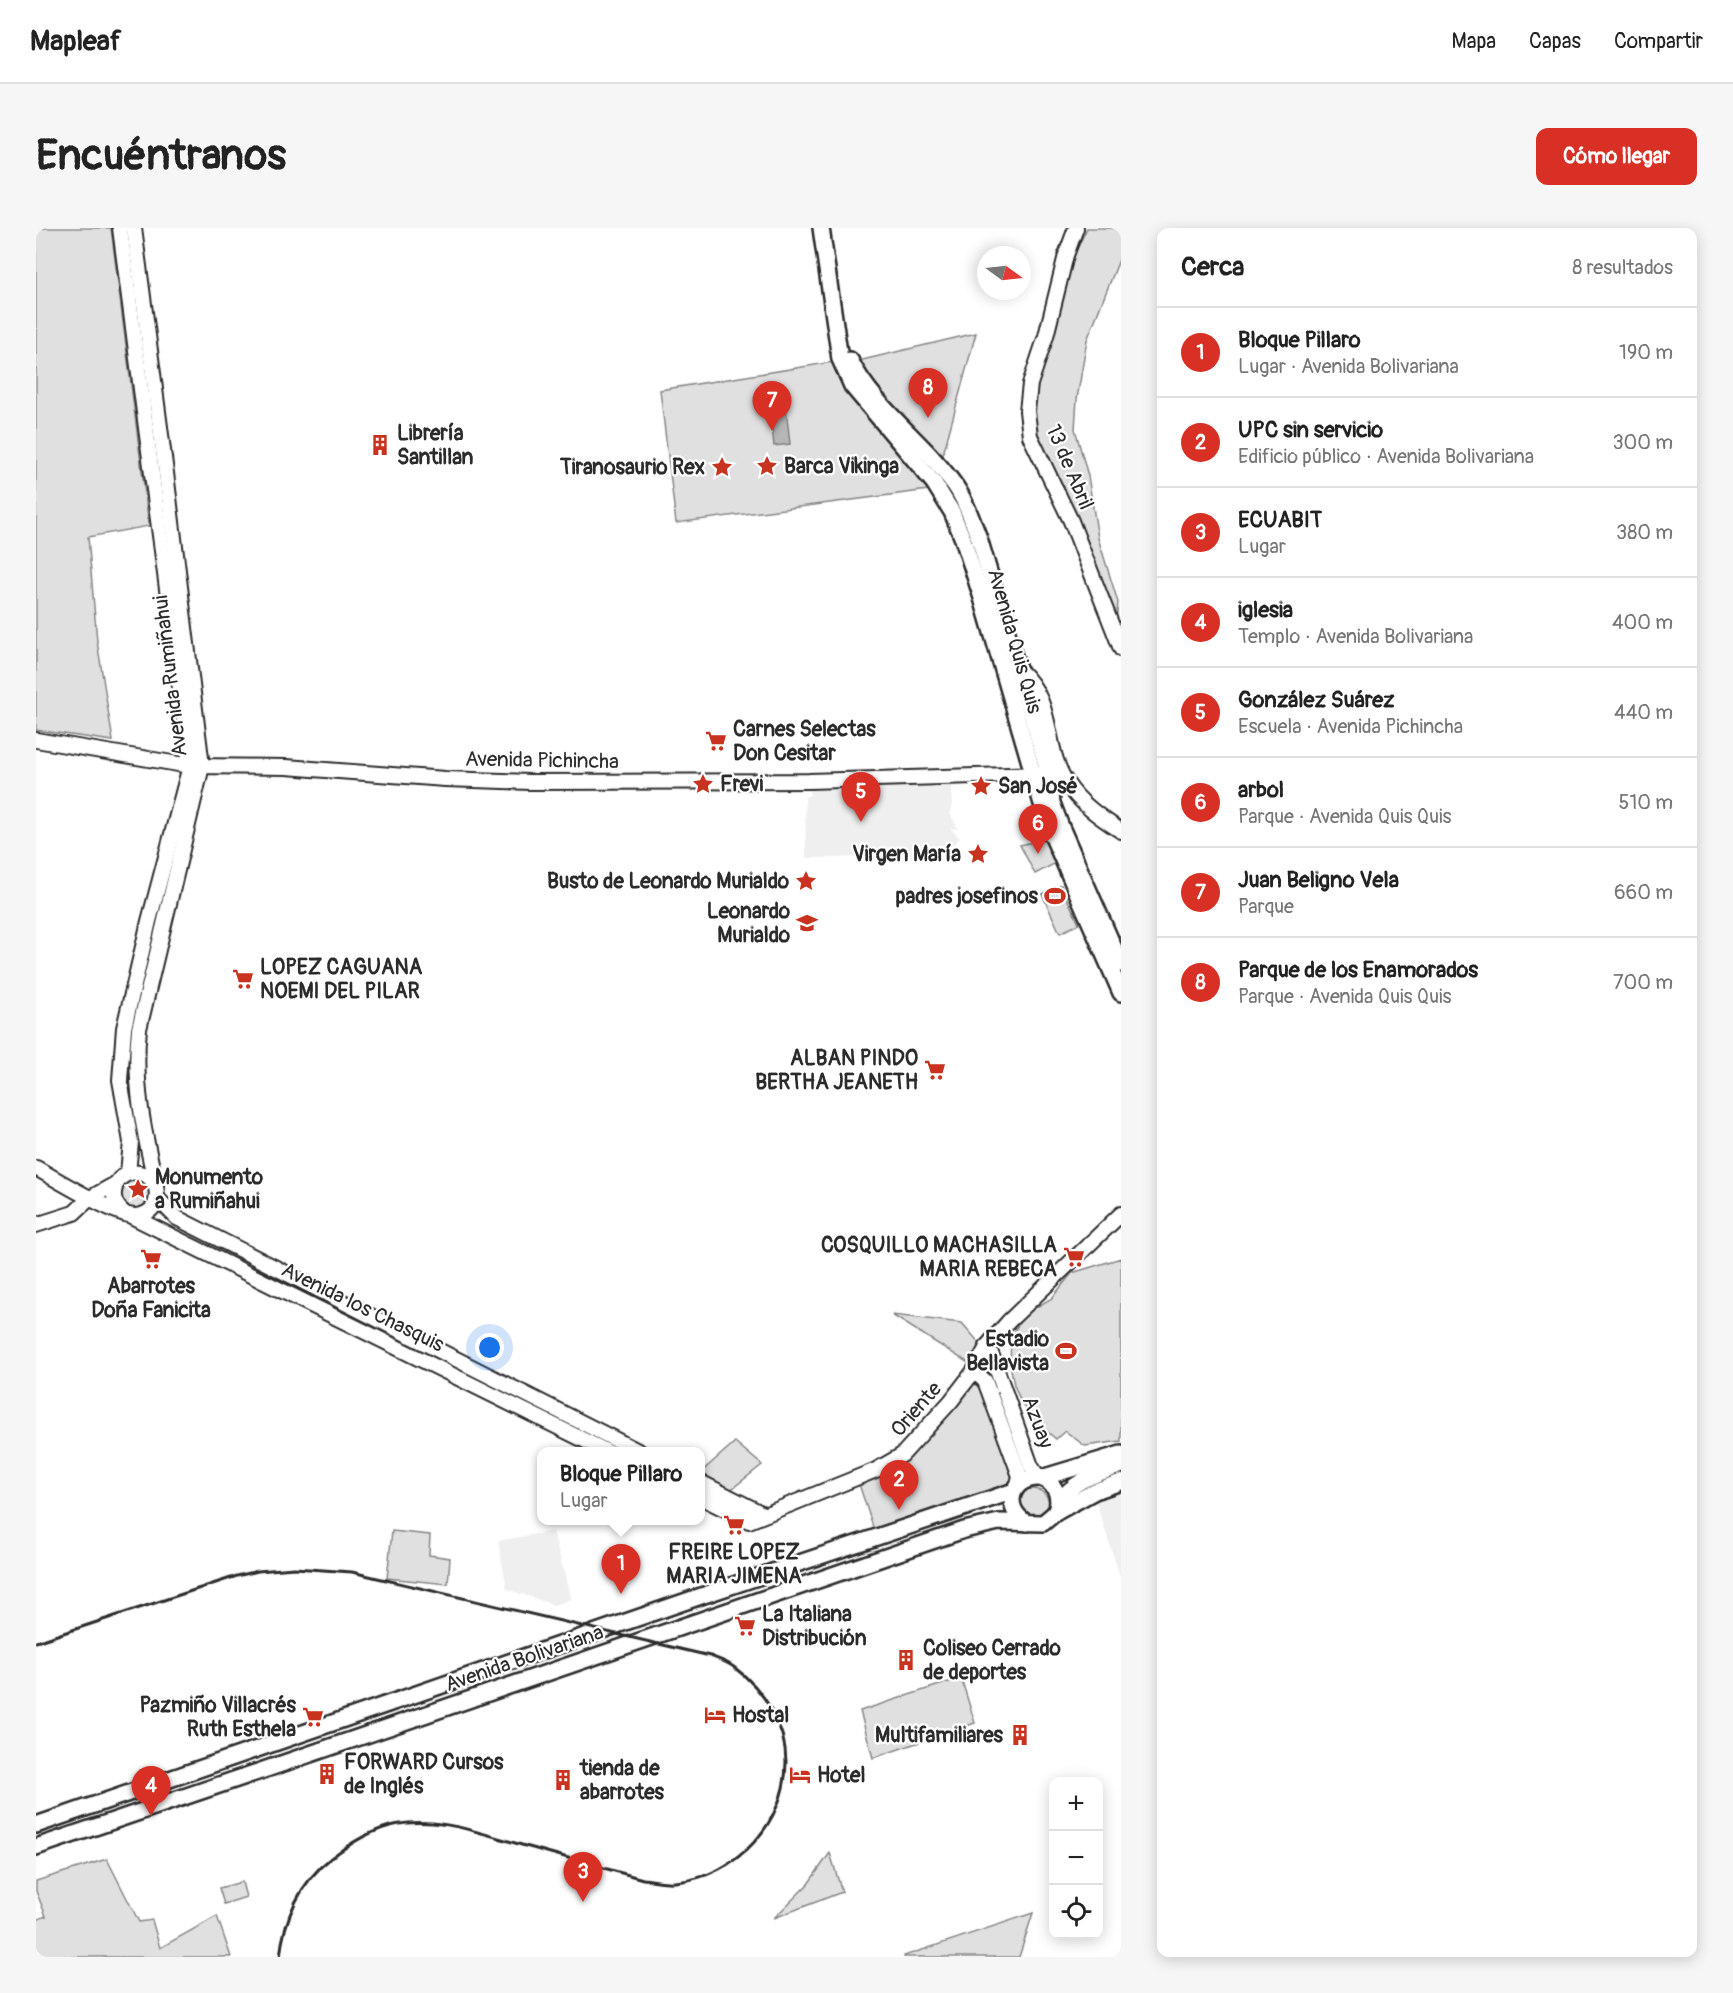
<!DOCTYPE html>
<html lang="es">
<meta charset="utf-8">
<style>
:root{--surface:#fff;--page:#f6f6f6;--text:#222;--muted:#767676;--line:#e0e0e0;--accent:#d93025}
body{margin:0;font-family:Pangolin,sans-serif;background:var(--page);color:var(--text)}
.controls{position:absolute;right:18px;bottom:18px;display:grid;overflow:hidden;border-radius:12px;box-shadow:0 3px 15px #0003}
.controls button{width:54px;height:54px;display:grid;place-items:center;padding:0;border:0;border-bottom:2px solid var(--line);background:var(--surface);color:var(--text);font:30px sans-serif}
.compass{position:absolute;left:941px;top:18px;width:54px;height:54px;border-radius:50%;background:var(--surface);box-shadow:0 3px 15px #0003;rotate:105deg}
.you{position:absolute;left:454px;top:1120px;width:21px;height:21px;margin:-15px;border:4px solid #fff;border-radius:50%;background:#1a73e8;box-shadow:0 0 0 9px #1a73e833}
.badge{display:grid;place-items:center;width:39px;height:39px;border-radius:50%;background:var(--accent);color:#fff;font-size:20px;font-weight:700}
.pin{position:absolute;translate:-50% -50px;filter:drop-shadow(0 2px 3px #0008)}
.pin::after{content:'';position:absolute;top:32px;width:21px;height:18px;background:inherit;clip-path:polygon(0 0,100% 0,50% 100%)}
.popup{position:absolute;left:501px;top:1219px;width:168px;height:78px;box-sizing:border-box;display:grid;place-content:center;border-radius:12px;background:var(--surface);filter:drop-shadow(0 2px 4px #0005);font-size:20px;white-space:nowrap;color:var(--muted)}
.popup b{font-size:22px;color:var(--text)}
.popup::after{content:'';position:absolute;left:50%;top:100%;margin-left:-12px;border:12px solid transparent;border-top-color:var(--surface)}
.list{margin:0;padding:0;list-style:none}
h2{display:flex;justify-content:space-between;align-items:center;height:78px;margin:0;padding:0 24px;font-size:26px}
h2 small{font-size:20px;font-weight:400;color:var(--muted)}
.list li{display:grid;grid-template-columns:39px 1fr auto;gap:18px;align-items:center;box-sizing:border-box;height:90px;padding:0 24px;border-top:2px solid var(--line)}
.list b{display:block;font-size:22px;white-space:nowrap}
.list p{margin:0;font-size:20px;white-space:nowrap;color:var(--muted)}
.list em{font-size:20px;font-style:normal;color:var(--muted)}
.icon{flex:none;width:33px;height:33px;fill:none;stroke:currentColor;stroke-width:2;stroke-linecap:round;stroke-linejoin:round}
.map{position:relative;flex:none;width:1085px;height:1729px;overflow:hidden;border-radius:12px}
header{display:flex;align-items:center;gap:36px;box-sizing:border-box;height:84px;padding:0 30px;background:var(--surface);border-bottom:2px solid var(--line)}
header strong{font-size:28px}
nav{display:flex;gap:33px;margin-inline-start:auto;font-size:21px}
.intro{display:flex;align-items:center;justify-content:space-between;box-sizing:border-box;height:144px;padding:0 36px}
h1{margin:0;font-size:42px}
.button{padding:15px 27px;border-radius:12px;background:var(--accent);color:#fff;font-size:21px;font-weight:700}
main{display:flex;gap:36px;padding:0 36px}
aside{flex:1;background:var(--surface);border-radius:12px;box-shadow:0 3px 15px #0003}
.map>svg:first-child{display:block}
.built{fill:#efefef}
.green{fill:#e0e0e0;stroke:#868686;stroke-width:1.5}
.water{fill:#b6b6b6;stroke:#7e7e7e;stroke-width:1.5}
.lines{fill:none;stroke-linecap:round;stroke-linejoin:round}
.secondary-casing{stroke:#2b2b2b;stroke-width:18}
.primary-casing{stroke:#2b2b2b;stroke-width:20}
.secondary{stroke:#fff;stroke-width:14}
.primary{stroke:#fff;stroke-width:15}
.rail{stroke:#2b2b2b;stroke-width:3}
.labels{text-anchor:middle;stroke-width:4.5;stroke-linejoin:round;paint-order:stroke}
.poi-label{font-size:21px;font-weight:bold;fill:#2b2b2b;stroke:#fff;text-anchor:start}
.street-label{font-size:21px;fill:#2b2b2b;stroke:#fff}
</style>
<header>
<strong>Mapleaf</strong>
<nav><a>Mapa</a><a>Capas</a><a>Compartir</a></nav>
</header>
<div class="intro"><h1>Encuéntranos</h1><a class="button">Cómo llegar</a></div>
<main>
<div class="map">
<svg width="1085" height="1729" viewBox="0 0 1085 1729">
<rect width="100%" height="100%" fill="#fff"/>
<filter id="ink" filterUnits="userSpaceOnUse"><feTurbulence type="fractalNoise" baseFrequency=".0167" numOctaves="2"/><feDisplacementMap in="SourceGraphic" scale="12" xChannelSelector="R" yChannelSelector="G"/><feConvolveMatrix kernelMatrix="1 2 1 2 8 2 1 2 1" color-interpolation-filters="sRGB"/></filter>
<g filter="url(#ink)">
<!-- built -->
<g class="built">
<path d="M915,558L916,580L914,586L922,601L914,600L924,610L905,628L770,630L769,569L774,567V560Z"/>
<path d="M1085,1260V1351L1059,1271Z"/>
<path d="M517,1303L535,1371L518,1377L471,1361L462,1313Z"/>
</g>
<!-- green -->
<g class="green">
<path d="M0,0H75L113,298L52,309L61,413L77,513L0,502Z"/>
<path d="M1051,0H1085V27L1051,112L1041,171L1039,201L1052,248L1062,310L1082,374L1080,394L1018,242L999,203L996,180L1002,148L1016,109L1039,25Z"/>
<path d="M940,105L905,234L829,147L822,133Z"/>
<path d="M797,134L805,154L813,167L890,255L892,262L640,295L624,162Z"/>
<path d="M1008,611L1020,635L999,646L984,617Z"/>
<path d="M1025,657L1043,696L1024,705L1006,666Z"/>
<path d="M90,949L114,953L116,977L97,985L86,977L82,962Z"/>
<path d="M1085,1030V1213L1049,1218L1029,1203L1020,1211L1001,1195L985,1174L978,1157L974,1136L975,1110L987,1087L1016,1070L1036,1045Z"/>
<path d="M856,1087L926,1095L946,1118L934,1136Z"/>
<path d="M936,1153L944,1161L977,1253V1258L840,1308L822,1253L869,1234Z"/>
<path d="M699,1214L726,1237L688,1267L665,1254L664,1245Z"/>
<path d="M993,1261C1009,1260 1017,1271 1011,1286L993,1293L982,1272L988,1264Z"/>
<path d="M356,1303L394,1307L393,1327L414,1330L412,1356L351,1350Z"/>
<path d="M925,1450L939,1495L837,1530L824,1483Z"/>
<path d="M794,1625L806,1664L738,1690L772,1656Z"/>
<path d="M71,1631L103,1694L116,1692L124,1720L181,1688L195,1729H0V1692L10,1688L0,1663V1653Z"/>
<path d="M206,1654L210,1669L188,1676L183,1660Z"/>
<path d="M997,1685L983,1729H868V1728Z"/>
</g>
<!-- water -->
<path class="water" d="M750,180L754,216L738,218L734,182Z"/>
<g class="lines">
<defs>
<g id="secondary">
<path d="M84,0L154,538L113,693L88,800L84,852L95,914L92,945"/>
<path d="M98,0L130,245L166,538L103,801C97,854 108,905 120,957"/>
<path d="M1040,0L1030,27L1010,108L994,156L991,183L994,208L1035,293L1085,421"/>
<path d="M983,442C1020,475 1007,518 1030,554C1043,575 1065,590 1085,603"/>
<path d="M0,512L154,538L250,539L409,551L494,554L773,553L1008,546"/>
<path d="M0,940C20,951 80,988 99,988C108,988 114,984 119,977C131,940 80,933 78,965C77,974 82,980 88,985"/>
<path d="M121,970L141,990L604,1224"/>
<path d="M95,988L572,1224"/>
<path d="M0,997L38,985L54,970L81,955"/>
<path d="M952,1117L995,1238L1002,1249"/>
<path d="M938,1143L949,1153L984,1248L982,1256"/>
<path d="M664,1254L727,1286"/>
<path d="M664,1269L713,1293L840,1242L866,1227L915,1173L938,1143L952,1117L973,1093L1085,986"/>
<path d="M1022,1274C1041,1250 1057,1248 1085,1238"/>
</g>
<g id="primary">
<path d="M785,0L804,131L816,158L898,255L916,284L927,311L946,370L1013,600L1085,765"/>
<path d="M814,132C839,182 889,214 920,259C931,275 936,293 943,310L1013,546L1016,575L1025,599L1085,736"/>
<path d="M1005,1250C1020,1256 1026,1269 1019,1285"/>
<path d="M991,1295C965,1280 975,1248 1005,1250L1085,1226"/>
<path d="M0,1597L671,1366L978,1263"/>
<path d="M0,1619C310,1515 619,1407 928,1302L963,1294L1007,1295L1019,1285L1059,1263L1085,1254"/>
</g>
</defs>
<!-- secondary casing -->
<use href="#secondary" class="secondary-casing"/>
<!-- primary casing -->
<use href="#primary" class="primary-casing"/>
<!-- secondary -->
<use href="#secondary" class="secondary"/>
<!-- primary -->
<use href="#primary" class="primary"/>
<!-- rail -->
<path class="rail" d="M0,1414L201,1348L222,1343L258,1340L316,1344L674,1428C682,1431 692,1434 699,1440C727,1461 750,1497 750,1534C750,1595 700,1649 639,1654C629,1655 618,1652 607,1651C569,1640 531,1630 493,1619C449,1607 400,1586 354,1598C332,1604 313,1616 295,1630C264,1654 248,1691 244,1729"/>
</g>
</g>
<!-- icons -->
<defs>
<symbol id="building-bare" viewBox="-9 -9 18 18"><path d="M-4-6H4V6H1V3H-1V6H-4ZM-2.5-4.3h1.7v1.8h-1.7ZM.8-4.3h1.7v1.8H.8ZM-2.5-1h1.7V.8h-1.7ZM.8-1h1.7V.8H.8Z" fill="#c8321e" stroke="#fff" stroke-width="2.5" paint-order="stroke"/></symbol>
<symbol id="sight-bare" viewBox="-9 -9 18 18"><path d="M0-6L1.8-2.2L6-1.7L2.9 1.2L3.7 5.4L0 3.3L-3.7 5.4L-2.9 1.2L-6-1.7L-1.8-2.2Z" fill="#c8321e" stroke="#fff" stroke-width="2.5" paint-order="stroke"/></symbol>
<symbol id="supermarket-bare" viewBox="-9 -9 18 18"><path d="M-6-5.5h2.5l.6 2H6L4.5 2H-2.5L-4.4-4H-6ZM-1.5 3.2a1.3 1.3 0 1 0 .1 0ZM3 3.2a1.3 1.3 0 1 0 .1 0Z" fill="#c8321e" stroke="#fff" stroke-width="2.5" paint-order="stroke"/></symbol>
<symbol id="stadium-bare" viewBox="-9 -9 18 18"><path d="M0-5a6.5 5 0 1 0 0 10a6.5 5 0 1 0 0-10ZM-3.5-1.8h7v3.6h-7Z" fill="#c8321e" stroke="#fff" stroke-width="2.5" paint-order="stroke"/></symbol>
<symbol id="school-bare" viewBox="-9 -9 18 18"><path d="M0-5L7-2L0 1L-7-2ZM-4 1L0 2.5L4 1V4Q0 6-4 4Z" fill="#c8321e" stroke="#fff" stroke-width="2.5" paint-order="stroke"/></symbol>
<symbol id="hotel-bare" viewBox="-9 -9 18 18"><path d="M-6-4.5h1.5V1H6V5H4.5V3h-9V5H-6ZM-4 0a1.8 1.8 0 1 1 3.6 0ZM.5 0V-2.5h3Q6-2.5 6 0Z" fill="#c8321e" stroke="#fff" stroke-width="2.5" paint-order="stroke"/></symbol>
</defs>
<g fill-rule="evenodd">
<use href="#building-bare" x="329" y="202" width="30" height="30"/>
<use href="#sight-bare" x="716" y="223" width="30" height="30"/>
<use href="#sight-bare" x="671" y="224" width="30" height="30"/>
<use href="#supermarket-bare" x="665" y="498" width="30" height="30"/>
<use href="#sight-bare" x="652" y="541" width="30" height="30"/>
<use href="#sight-bare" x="930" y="543" width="30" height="30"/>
<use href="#sight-bare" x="927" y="611" width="30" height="30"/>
<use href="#sight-bare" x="755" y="638" width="30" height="30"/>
<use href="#stadium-bare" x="1004" y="653" width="30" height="30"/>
<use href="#school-bare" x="756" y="680" width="30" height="30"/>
<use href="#supermarket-bare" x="192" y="736" width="30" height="30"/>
<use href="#supermarket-bare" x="884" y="827" width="30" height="30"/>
<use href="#sight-bare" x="87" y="946" width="30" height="30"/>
<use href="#supermarket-bare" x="1023" y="1014" width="30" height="30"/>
<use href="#supermarket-bare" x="100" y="1016" width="30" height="30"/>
<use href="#stadium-bare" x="1015" y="1108" width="30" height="30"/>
<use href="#supermarket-bare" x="683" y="1282" width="30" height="30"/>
<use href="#supermarket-bare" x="694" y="1383" width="30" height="30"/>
<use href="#building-bare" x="855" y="1417" width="30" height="30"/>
<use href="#hotel-bare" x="664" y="1472" width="30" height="30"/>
<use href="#supermarket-bare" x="262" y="1474" width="30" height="30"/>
<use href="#building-bare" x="969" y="1492" width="30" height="30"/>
<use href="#building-bare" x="276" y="1531" width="30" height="30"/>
<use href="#hotel-bare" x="749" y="1532" width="30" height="30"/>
<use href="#building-bare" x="512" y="1537" width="30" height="30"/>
</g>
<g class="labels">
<!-- poi labels -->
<g class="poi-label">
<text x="361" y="212">Librería<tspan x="361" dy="24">Santillan</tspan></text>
<text x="748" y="245">Barca Vikinga</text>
<text x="669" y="246" text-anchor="end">Tiranosaurio Rex</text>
<text x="697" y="508">Carnes Selectas<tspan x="697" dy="24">Don Cesitar</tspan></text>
<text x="684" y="563">Frevi</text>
<text x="962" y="565">San José</text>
<text x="925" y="633" text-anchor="end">Virgen María</text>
<text x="753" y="660" text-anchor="end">Busto de Leonardo Murialdo</text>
<text x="1002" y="675" text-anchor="end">padres josefinos</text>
<text x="754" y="690" text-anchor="end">Leonardo<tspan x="754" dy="24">Murialdo</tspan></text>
<text x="224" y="746">LOPEZ CAGUANA<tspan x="224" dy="24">NOEMI DEL PILAR</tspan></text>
<text x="882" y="837" text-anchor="end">ALBAN PINDO<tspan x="882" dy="24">BERTHA JEANETH</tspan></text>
<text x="119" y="956">Monumento<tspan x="119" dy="24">a Rumiñahui</tspan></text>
<text x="1021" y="1024" text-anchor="end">COSQUILLO MACHASILLA<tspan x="1021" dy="24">MARIA REBECA</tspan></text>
<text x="115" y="1065" text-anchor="middle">Abarrotes<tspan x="115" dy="24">Doña Fanicita</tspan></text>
<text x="1013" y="1118" text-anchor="end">Estadio<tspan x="1013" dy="24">Bellavista</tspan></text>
<text x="698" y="1331" text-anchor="middle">FREIRE LOPEZ<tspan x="698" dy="24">MARIA JIMENA</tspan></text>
<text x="726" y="1393">La Italiana<tspan x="726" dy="24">Distribución</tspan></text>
<text x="887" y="1427">Coliseo Cerrado<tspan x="887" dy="24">de deportes</tspan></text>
<text x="260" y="1484" text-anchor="end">Pazmiño Villacrés<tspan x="260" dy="24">Ruth Esthela</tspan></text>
<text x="696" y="1494">Hostal</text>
<text x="967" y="1514" text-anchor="end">Multifamiliares</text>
<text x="308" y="1541">FORWARD Cursos<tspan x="308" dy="24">de Inglés</tspan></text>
<text x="544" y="1547">tienda de<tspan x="544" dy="24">abarrotes</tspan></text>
<text x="781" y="1554">Hotel</text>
</g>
<!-- street labels -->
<g class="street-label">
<text transform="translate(1034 239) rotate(67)" y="7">13 de Abril</text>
<text transform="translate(979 413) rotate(74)" y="7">Avenida Quis Quis</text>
<text transform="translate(134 448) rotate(-97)" y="7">Avenida Rumiñahui</text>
<text transform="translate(506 532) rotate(1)" y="7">Avenida Pichincha</text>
<text transform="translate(327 1079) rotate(26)" y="7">Avenida los Chasquis</text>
<text transform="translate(880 1181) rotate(-49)" y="7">Oriente</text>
<text transform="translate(1002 1194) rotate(70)" y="7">Azuay</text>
<text transform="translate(488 1430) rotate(-19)" y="7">Avenida Bolivariana</text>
</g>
</g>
</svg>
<div class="controls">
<button>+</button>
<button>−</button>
<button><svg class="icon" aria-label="locate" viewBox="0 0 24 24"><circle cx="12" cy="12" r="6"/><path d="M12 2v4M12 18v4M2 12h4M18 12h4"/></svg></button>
</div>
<svg class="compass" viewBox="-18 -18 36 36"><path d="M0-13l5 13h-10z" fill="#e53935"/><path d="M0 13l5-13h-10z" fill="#767676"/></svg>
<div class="you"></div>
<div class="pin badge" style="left:585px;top:1366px">1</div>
<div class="popup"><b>Bloque Pillaro</b>Lugar</div>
<div class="pin badge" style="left:863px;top:1282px">2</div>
<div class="pin badge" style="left:547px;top:1674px">3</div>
<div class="pin badge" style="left:115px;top:1588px">4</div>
<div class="pin badge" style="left:825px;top:594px">5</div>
<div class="pin badge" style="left:1002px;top:626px">6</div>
<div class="pin badge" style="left:736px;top:203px">7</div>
<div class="pin badge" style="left:892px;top:190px">8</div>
</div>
<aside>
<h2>Cerca<small>8 resultados</small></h2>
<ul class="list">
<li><span class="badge">1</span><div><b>Bloque Pillaro</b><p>Lugar · Avenida Bolivariana</p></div><em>190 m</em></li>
<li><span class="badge">2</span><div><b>UPC sin servicio</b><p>Edificio público · Avenida Bolivariana</p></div><em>300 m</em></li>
<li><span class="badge">3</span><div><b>ECUABIT</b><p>Lugar</p></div><em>380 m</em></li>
<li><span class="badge">4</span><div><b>iglesia</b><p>Templo · Avenida Bolivariana</p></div><em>400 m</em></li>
<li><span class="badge">5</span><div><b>González Suárez</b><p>Escuela · Avenida Pichincha</p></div><em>440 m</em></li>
<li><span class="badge">6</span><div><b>arbol</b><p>Parque · Avenida Quis Quis</p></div><em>510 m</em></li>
<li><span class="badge">7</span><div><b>Juan Beligno Vela</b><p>Parque</p></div><em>660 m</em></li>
<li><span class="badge">8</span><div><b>Parque de los Enamorados</b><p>Parque · Avenida Quis Quis</p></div><em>700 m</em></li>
</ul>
</aside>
</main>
